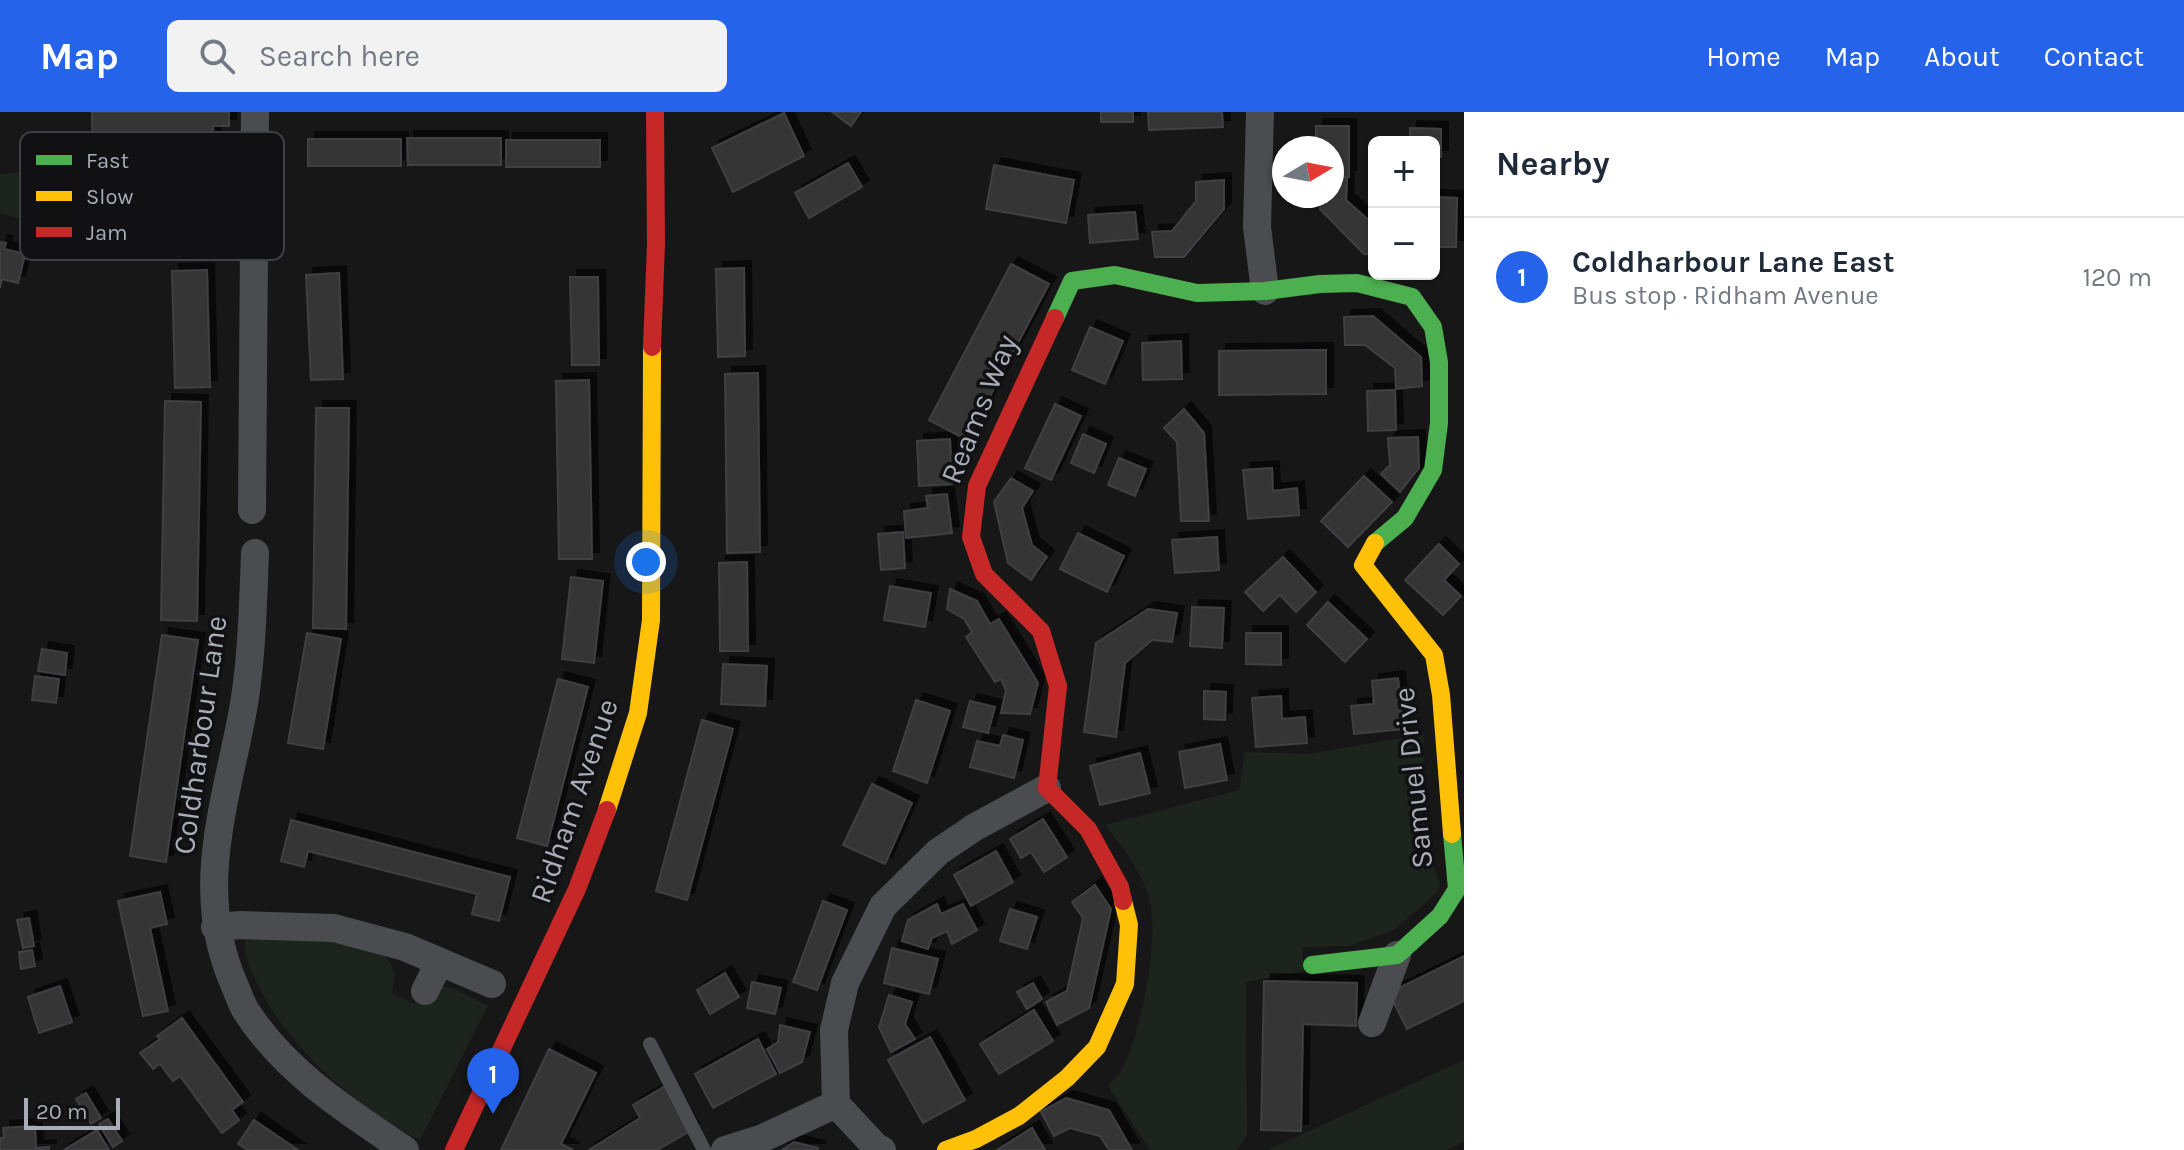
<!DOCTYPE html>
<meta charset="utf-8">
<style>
:root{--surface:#fff;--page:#f2f2f3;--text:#1f2937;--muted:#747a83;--line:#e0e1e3;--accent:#2563eb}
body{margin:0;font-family:Karla,sans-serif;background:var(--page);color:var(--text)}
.controls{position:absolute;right:24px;top:24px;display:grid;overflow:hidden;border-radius:12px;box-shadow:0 2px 6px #0004}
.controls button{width:72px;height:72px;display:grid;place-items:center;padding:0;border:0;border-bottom:2px solid var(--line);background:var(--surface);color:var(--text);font:40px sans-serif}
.compass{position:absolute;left:1272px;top:24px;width:72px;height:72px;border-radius:50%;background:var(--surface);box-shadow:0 2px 6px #0004;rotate:80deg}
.scale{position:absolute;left:24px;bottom:20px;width:96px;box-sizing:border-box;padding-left:8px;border:4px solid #a8adb8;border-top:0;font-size:22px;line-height:28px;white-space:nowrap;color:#a8adb8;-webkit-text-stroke:6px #111113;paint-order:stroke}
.you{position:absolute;left:646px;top:450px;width:28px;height:28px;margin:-20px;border:6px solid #fff;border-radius:50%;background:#1a73e8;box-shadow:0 0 0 12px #1a73e833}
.badge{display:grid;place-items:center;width:52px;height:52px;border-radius:50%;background:var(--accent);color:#fff;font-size:26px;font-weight:700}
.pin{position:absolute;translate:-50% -66px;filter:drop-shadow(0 2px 4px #0008)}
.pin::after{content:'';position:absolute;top:42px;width:28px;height:24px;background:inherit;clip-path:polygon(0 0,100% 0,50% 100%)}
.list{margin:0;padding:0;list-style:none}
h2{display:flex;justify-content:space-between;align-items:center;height:104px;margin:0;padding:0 32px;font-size:34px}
h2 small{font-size:26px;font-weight:400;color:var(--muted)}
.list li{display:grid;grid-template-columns:52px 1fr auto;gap:24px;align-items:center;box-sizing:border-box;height:120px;padding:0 32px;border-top:2px solid var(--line)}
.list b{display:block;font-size:30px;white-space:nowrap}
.list p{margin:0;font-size:26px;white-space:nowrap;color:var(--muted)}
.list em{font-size:26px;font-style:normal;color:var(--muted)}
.icon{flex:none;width:44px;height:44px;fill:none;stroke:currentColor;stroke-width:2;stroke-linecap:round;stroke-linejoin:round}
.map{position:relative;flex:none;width:1464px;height:1038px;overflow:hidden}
header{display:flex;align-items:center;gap:48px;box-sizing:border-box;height:112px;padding:0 40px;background:var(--accent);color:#fff}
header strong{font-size:38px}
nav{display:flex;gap:44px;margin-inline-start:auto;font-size:28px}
.search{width:560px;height:72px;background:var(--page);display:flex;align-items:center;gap:20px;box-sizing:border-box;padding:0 28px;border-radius:12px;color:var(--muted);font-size:30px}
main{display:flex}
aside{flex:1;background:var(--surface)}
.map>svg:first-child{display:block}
.green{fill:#1d241e}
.building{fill:#353536;stroke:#3f4043;stroke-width:2;filter:url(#shadow)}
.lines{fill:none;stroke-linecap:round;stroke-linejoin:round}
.lane{stroke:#4b4c50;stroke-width:14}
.street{stroke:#4b4c50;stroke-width:28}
.fast{stroke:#4caf50;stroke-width:18}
.slow{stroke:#ffc107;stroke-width:18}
.jam{stroke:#c62828;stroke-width:18}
.labels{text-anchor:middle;stroke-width:7;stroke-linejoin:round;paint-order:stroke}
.street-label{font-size:30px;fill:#a8adb8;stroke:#111113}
.key{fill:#111113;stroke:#3e4045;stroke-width:2}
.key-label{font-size:22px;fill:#a8adb8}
</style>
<header>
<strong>Map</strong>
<div class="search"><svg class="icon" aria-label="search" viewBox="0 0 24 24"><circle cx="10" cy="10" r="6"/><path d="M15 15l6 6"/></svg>Search here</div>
<nav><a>Home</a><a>Map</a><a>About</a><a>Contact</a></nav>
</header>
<main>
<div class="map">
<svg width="1464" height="1038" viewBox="0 0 1464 1038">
<defs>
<filter id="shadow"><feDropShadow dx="7" dy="-7" stdDeviation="0" flood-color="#0009"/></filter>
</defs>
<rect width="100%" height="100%" fill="#171717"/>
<!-- green -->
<g class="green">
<path d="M80,55L81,104L22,107L0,101V62Z"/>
<path d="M1423,622C1426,646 1420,668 1421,692C1421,719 1432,749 1440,774L1438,780L1394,818L1349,834L1302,835L1304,859L1246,870L1247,1022L1237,1038H1150L1108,974C1113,968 1120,962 1123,955C1142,917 1160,827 1149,786C1141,758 1123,736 1105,713L1239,678L1245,640L1309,642Z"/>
<path d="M250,824L322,826L381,839L391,852L395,864L392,881L414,892C440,861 458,879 488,894L420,1028C349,992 264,916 244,836L245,829Z"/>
<path d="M1464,948V1030L1446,1038H1268Z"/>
</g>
<!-- building -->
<g class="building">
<path d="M92,0H229V14H213L214,61L93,62Z"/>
<path d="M832,0H861L851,14Z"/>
<rect x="1101" y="0" width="32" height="10"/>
<path d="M1148,0H1222L1223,15L1149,18Z"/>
<path d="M784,1L804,44L733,80L712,36Z"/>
<path d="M1316,14H1349V65H1332V36H1316Z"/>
<path d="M1410,16L1441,17V45H1434V30H1410Z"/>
<path d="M407,26H501V53H408Z"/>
<rect x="308" y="27" width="93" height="27"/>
<rect x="506" y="28" width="94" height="27"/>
<path d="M848,51L862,75L809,106L795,81Z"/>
<path d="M994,53L1074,68L1066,111L986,97Z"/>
<path d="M1347,67L1346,88L1374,113V142H1364L1320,97L1321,84H1332V68Z"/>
<path d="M1224,68V97L1184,145H1155L1152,120L1172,119L1196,89V70Z"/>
<path d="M1434,85L1457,86L1456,135H1434Z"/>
<path d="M1135,100L1138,127L1090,131L1088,103Z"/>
<path d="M0,130L6,131L4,137L25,142L18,171L2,167L0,176Z"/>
<path d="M1011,152L1049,172L967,328L929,308Z"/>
<path d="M744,156L745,244L718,245L716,157Z"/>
<path d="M207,158L210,275L175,276L172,159Z"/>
<path d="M339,161L343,267L311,268L306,163Z"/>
<path d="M570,165H598L599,253H572Z"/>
<path d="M1373,204L1421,245L1422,274L1396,277L1395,256L1365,233H1345L1344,205Z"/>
<path d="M1090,215L1123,229L1105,272L1072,258Z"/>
<path d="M1181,229L1182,267L1143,268L1142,231Z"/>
<path d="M1326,238V282L1219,283V239Z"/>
<path d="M758,261L760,440L727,441L725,262Z"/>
<path d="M589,268L592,447H559L556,269Z"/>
<path d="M1395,278L1396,318L1368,319L1367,279Z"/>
<path d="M165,289L201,290L197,509L161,508Z"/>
<path d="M1055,292L1081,304L1051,368L1025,356Z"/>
<path d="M316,296H349L346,517L313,516Z"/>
<path d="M1184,297L1204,321L1209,409H1181L1177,330L1164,316Z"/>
<path d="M1083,322L1106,332L1094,361L1071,351Z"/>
<path d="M1418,325L1419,356L1400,380L1381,362L1390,353L1388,326Z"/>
<path d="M950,327L952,372L919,374L917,329Z"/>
<path d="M1119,346L1146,357L1135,384L1108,373Z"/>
<path d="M1272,356L1273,379L1297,376L1299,403L1248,407L1243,358Z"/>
<path d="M1364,364L1392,390L1348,435L1321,409Z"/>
<path d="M1011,366L1033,379L1022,396L1032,433L1047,445L1031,468L1008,451L994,390Z"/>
<path d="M947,382L952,421L906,426L904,399L928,396L926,384Z"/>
<path d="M903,420L905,456L881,458L878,422Z"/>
<path d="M1078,421L1124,444L1107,480L1060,457Z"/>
<path d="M1217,425L1219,458L1175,461L1172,428Z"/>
<path d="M1439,432L1459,452L1444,468L1461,484L1443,503L1405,468Z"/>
<path d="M1283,445L1316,480L1296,500L1280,483L1263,499L1245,480Z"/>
<path d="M747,450L748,539H720L719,451Z"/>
<path d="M571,465L603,469L594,551L562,547Z"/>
<path d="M890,474L931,481L925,515L884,508Z"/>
<path d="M950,477L977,489L990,512L999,507L1038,571L1030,602L1001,601L1006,578L1001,567L995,570L966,525L972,520L964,507L947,497Z"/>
<path d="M1328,490L1367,527L1345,550L1307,513Z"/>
<path d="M1192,495L1224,496L1222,536L1190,534Z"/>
<path d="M1148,497L1177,501L1172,530L1152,528L1125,551L1116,625L1084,620L1096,531Z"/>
<path d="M307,521L341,527L323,637L288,631Z"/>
<path d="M1246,521H1281V553L1246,552Z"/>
<path d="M162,523L198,528L166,750L130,744Z"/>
<path d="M42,537L67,541L65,563L38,559Z"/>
<path d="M723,552L767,554L765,594L721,592Z"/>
<path d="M35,564L59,567L56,591L32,588Z"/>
<path d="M1398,566L1403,617L1354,622L1351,594L1374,592L1372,569Z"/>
<path d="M558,567L588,575L547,734L517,726Z"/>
<path d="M1204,579L1226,580L1225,608L1204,607Z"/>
<path d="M1281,584L1282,607L1305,605L1307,631L1256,635L1252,586Z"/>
<path d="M916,588L950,599L927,671L893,659Z"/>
<path d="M970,589L995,595L988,621L963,615Z"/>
<path d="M702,608L733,617L687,788L656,779Z"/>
<path d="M1003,623L1023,628L1014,666L970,655L977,629L1000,634Z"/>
<path d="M1220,632L1227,668L1185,676L1179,640Z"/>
<path d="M1140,641L1150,681L1100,693L1090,654Z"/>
<path d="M872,672L912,691L885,752L843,733Z"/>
<path d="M1043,707L1067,745L1044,760L1031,740L1021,746L1010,727Z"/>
<path d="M291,708L510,765L499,809L472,802L477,782L308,739L304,755L281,749Z"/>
<path d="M996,739L1013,770L971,794L954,763Z"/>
<path d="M1095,773L1111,797L1089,896L1057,913L1046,890L1067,879L1083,806L1072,790Z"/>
<path d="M160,780L167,812L150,816L168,899L143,904L118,789Z"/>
<path d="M823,789L847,798L817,878L793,870Z"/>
<path d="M937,792L941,802L963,792L977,818L952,832L947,819L932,826L928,837L902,829L908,808Z"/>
<path d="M1010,797L1037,805L1027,837L1000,829Z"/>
<path d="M29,806L34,834L23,836L17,808Z"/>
<path d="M892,836L938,847L929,882L884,871Z"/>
<path d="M32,838L35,854L21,857L19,840Z"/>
<path d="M1464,844V889L1407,917L1389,881Z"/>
<path d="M725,861L739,885L710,902L697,878Z"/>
<path d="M1264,869L1357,871L1356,914L1303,912L1301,1019L1261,1018Z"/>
<path d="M752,870L781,876L775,902L747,896Z"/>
<path d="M1033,871L1042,887L1027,897L1017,880Z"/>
<path d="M60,874L72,910L39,921L28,885Z"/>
<path d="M889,883L912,890L905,912L915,927L891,940L879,915Z"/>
<path d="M1034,898L1053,929L999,962L980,932Z"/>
<path d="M182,906L243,990L232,998L239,1008L222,1021L180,964L173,969L160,952L153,957L140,941L160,927L157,924Z"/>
<path d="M780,913L810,920L802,950L780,961L767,937L778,930Z"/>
<path d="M930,925L965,988L923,1011L888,948Z"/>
<path d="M758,927L776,962L713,996L695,962Z"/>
<path d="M549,937L596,961L561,1032L573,1038H501Z"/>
<path d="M665,974L692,1018L657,1038H589L640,1006L633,993Z"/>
<path d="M86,981L101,1006L91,1012L76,987Z"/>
<path d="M1066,986L1109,998L1132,1038H1109L1100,1024L1070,1016L1054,1024L1041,1000Z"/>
<path d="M108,1007L122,1029L113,1035L99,1012Z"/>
<path d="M254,1008L298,1038H248L238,1032Z"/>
<path d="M35,1014L36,1036L49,1035V1038H0V1026H4L3,1016Z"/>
<path d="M1032,1016L1045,1038H997Z"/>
<path d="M97,1018L109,1038H64Z"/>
<path d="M794,1030L818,1036V1038H782Z"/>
</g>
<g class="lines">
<!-- lane -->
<path class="lane" d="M650,932L704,1038"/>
<!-- street -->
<g class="street">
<path d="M1260,0L1257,115L1265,179"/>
<path d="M252,398L255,0"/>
<path d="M255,441C253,491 252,543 244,592C227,689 192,776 234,872C238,881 241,891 246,899C285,960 347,999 405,1038"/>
<path d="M215,815L241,813L334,816L405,835L492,872"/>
<path d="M425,879L439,851"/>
<path d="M1372,911L1397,843"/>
<path d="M836,992L834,918L845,871L883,794L938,740L975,715L1047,676"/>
<path d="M725,1038L763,1026L836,992L876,1035L882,1038"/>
</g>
<!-- fast -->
<g class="fast">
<path d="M1055,206L1072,169L1115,163L1197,181L1265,179L1320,172L1357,171L1412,185L1433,215L1439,250V311L1433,358L1405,406L1375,431"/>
<path d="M1312,853L1397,843L1440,804L1457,777L1452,722"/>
</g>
<!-- slow -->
<g class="slow">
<path d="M1375,431L1363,453L1434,543L1441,583L1452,722"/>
<path d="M607,698L638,601L651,508L652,235"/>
<path d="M946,1038L976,1027L1019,1004L1067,966L1097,935L1125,872L1129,813L1123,789"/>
</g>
<!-- jam -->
<g class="jam">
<path d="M1055,206L977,374L971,425L984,462L1041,519L1058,574L1047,676L1088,717L1120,775L1123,789"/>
<path d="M652,235L656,132L655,0"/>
<path d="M454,1038L577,777L607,698"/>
</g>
</g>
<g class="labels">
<!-- street labels -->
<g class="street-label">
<text transform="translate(979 297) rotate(-68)" y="10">Reams Way</text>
<text transform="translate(200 623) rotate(-82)" y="10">Coldharbour Lane</text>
<text transform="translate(1413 666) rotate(-96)" y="10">Samuel Drive</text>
<text transform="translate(574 689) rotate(-71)" y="10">Ridham Avenue</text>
</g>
</g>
<!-- legend -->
<rect x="20" y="20" width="264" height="128" rx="12" class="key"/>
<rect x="36" y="43" width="36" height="10" fill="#4caf50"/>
<rect x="36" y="79" width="36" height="10" fill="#ffc107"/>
<rect x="36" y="115" width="36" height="10" fill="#c62828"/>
<g class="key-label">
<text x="86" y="56">Fast</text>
<text x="86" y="92">Slow</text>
<text x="86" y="128">Jam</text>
</g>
</svg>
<div class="controls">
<button>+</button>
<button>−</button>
</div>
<svg class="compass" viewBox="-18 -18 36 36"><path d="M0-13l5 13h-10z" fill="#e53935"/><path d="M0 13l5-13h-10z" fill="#747a83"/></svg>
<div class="scale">20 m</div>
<div class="you"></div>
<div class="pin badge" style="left:493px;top:1002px">1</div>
</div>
<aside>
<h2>Nearby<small></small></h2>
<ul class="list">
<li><span class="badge">1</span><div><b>Coldharbour Lane East</b><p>Bus stop · Ridham Avenue</p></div><em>120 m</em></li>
</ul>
</aside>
</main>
